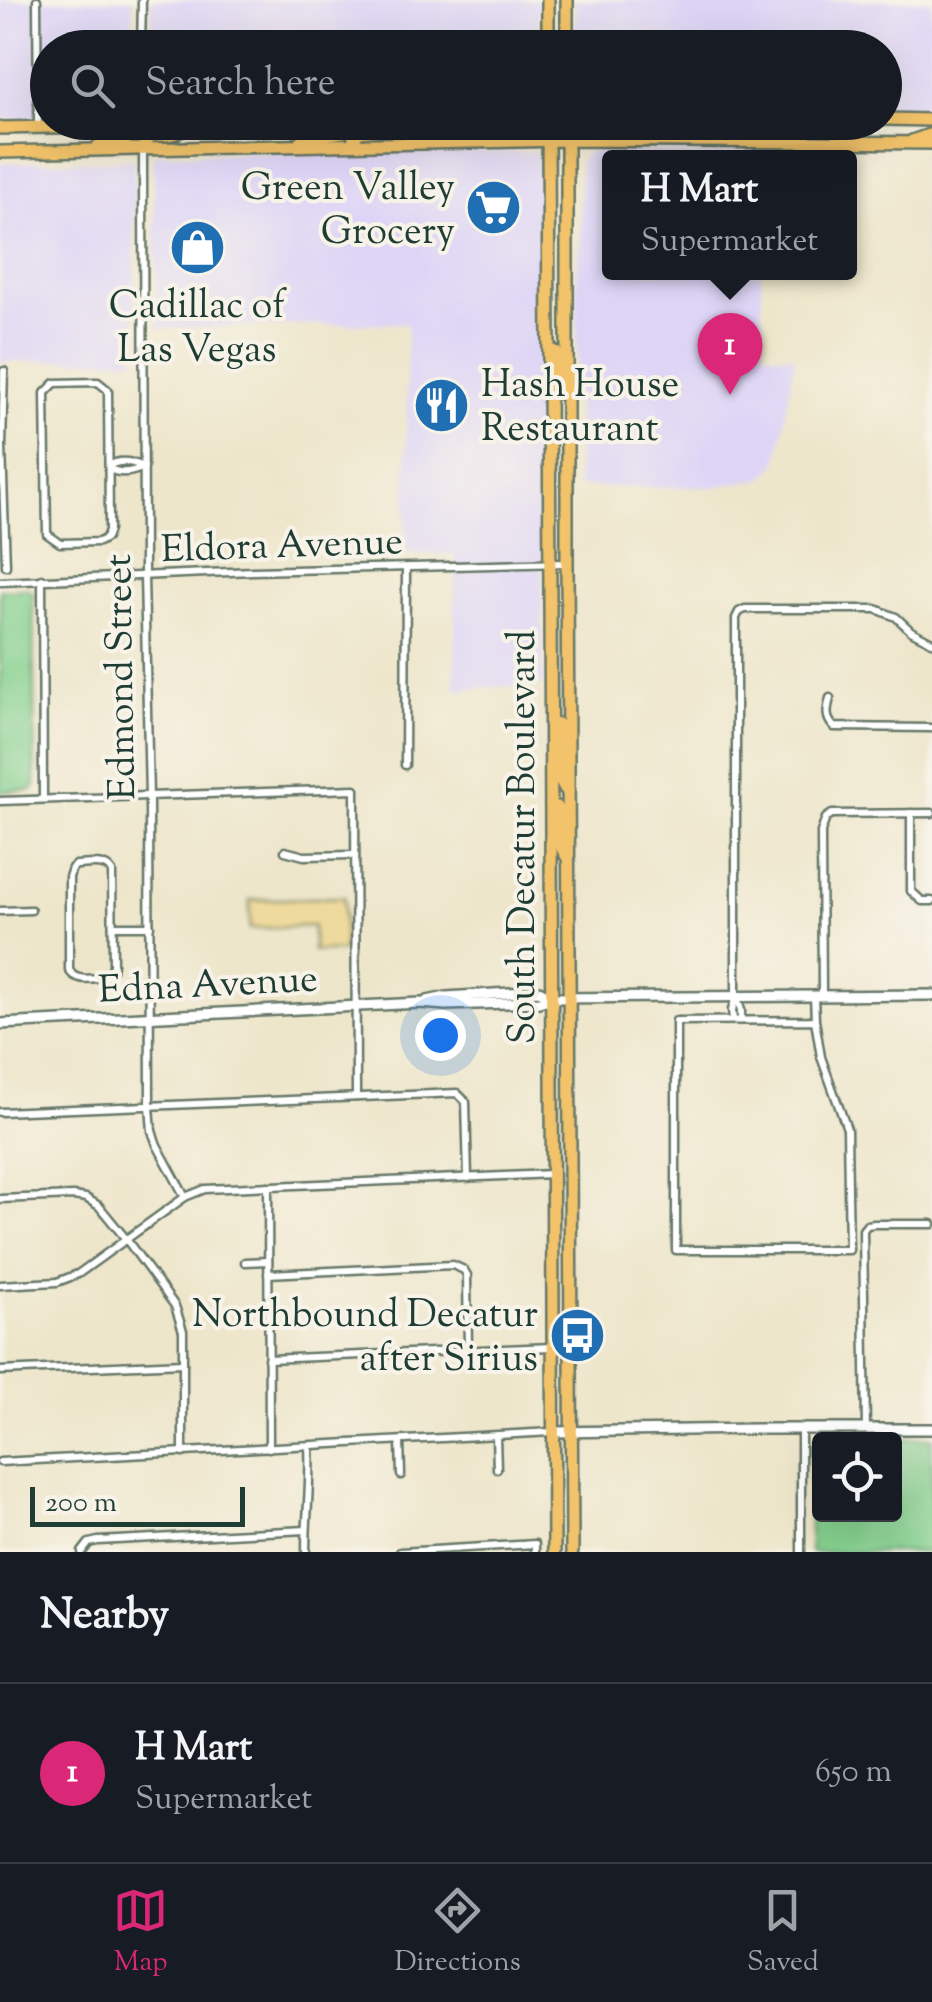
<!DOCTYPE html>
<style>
:root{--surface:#171b24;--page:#20242c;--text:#f1f3f6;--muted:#9ea1a6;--line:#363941;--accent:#db2777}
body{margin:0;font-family:"Sorts Mill Goudy",serif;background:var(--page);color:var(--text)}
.controls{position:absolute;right:30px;bottom:30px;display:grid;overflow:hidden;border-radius:10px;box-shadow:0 10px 40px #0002}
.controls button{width:90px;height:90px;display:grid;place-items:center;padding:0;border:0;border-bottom:2px solid var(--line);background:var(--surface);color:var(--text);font:50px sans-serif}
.scale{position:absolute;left:30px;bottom:25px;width:215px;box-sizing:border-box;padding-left:10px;border:5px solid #1f3d34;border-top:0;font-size:28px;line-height:35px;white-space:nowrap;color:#1f3d34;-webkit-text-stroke:8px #f7f3e8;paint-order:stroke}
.you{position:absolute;left:440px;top:1035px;width:35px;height:35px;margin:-25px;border:8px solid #fff;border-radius:50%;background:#1a73e8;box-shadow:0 0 0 15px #1a73e833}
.badge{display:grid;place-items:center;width:65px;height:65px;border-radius:50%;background:var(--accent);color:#fff;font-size:32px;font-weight:700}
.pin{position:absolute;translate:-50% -82px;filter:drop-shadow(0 2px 5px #0008)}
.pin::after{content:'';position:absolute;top:52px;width:35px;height:30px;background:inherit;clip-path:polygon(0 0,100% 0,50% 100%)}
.popup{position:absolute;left:602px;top:150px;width:255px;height:130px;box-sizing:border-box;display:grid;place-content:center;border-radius:10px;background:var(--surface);filter:drop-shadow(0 2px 8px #0005);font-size:32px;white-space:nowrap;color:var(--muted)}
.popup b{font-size:38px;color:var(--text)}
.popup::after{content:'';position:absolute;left:50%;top:100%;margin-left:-20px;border:20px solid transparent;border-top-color:var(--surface)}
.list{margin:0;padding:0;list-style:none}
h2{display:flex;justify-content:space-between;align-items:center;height:130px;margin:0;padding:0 40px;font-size:42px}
h2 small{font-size:32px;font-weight:400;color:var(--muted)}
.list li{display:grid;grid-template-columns:65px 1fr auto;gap:30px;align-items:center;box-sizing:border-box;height:180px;padding:0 40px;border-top:2px solid var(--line)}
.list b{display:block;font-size:38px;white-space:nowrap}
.list p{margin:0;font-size:32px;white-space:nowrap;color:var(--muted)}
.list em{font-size:32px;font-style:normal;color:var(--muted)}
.icon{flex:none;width:55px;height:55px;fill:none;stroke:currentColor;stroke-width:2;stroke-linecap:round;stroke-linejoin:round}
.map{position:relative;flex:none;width:932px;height:1552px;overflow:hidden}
.search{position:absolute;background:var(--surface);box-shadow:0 10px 40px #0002;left:30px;right:30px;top:30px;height:110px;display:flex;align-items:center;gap:25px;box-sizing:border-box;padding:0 35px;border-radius:55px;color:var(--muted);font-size:38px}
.sheet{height:310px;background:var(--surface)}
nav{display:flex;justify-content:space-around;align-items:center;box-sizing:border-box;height:140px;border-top:2px solid var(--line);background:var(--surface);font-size:28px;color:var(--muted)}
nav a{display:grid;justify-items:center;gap:5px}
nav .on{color:var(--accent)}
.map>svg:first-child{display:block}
.built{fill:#ded5f6}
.green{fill:#84d08e;stroke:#528661;stroke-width:2.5;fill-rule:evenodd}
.sand{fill:#eeda9e;stroke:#868c69;stroke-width:2.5}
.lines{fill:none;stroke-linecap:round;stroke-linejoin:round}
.minor-casing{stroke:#677869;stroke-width:11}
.tertiary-casing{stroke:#677869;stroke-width:14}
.primary-casing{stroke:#677869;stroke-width:16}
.minor{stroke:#fff;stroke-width:6}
.tertiary{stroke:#fff;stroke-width:9}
.primary{stroke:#f2c36a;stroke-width:11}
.labels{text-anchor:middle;stroke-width:8;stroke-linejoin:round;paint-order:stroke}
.poi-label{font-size:38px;fill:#1f3d34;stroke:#f7f3e8;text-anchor:end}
.street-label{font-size:38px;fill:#1f3d34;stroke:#f7f3e8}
</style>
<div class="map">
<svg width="932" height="1552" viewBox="0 0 932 1552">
<rect width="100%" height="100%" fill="#f7f3e8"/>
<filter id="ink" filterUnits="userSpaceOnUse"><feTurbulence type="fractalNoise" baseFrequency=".01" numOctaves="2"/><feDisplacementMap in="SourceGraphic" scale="20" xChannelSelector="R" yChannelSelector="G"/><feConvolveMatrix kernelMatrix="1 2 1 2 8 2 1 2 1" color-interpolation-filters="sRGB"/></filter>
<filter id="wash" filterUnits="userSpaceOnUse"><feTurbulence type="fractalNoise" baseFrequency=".0048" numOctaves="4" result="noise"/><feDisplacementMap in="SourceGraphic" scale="40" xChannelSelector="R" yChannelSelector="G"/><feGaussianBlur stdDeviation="2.25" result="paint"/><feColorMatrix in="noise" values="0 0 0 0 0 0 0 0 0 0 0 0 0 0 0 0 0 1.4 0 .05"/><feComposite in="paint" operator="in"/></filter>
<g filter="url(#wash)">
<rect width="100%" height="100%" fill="#eee6cb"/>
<!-- built -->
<g class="built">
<path d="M0,0H133V47L48,48L47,118L0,119Z"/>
<rect x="151" y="0" width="388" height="47"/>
<path d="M575,0H932V110H885L884,48L576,47Z"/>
<path d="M769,150V158H610V272L761,273L763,351L775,355H795L778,462L762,479L713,487H577V275L581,244L580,159L588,151Z"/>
<path d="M538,152L543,685L455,689V554L406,553L407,323L158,328L153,154Z"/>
<path d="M923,154H932V262H925Z"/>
<path d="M134,160L135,359L0,362V163Z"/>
</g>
<!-- green -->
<g class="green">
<path d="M28,589L33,594L35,786L31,790L0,792V590Z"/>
<path d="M817,1438H932V1552H810V1445ZM820,1440H894V1514H820Z"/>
</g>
<!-- sand -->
<path class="sand" d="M344,897V951H313V926L250,929V900Z"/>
</g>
<g filter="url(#ink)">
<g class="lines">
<defs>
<g id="minor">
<path d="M37,0L38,128"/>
<path d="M141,48L142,0"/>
<path d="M143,150L144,576L149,797L150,1106L152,1131L157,1145L185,1197"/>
<path d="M4,371L2,446L6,566"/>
<path d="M98,382L108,390L109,530L106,538L99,542L60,543L47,534L45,393L55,383Z"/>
<path d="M109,466C119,459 133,462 144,467"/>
<path d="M109,468C119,475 133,472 144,467"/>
<path d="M42,579L43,799"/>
<path d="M0,582L253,571L566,563"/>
<path d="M830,698C827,710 825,718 834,727L932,728"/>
<path d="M405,765L406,568"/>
<path d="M0,801L355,789L356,1097"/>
<path d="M911,813V891L922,901H932"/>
<path d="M285,851L304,856L355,855"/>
<path d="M76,865C88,865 105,860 112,872L113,964L112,970L106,977C93,978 76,983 69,970V877L72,868Z"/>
<path d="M0,911L31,910"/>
<path d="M113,926H150"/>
<path d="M814,996L815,1020L676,1021V1250H849L847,1129L821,1057L815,1020"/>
<path d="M822,996L821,832L826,818L832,814L932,813"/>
<path d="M737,998L741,1010V1020"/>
<path d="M733,1020L732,1010L736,996V618L739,612L745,609H876L896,617L911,631L932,642"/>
<path d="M0,1112L457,1093L466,1102L468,1178"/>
<path d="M268,1186L269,1448"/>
<path d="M0,1199L73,1196L86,1198L99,1206L126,1239L175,1306L183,1331V1453"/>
<path d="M245,1262L268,1261"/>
<path d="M268,1274L453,1265L464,1270L467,1275L468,1350"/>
<path d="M0,1285L57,1282L78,1274L185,1197L205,1189L552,1174"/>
<path d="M268,1359L552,1347"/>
<path d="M0,1371L183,1363"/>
<path d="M866,1429L863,1230L867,1225L874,1224H932"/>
<path d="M496,1436L497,1469"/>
<path d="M400,1441L401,1475"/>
<path d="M0,1462L552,1432"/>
<path d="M82,1552L89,1543L98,1541L306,1530"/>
<path d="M306,1552C306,1516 311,1481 309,1446"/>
<path d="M400,1552L535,1544V1552"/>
<path d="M801,1552V1429"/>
</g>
<g id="tertiary">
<path d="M427,1001L446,997L539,991L552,998"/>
<path d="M0,1024L420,1003L446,1005L539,1002L552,998L932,995"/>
<path d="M553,1432L755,1429H932"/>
</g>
<g id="primary">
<path d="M548,0V48"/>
<path d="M567,0V48"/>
<path d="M884,119L932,120"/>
<path d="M548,122L554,1552"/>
<path d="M567,122V563L572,1552"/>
<path d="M0,128L304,122"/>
<path d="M704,136C724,130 745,138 761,122"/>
<path d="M756,141C766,125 774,131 790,129C795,128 800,125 805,122"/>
<path d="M912,141L932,134"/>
<path d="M353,144L354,137L360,132L395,128L399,122"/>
<path d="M296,145L304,138L343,132L347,129L349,122"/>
<path d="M98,146C116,140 132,144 141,125"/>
<path d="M143,149C149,129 158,138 173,134C178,132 183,129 187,127"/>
<path d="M0,152L568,140L932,143"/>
<path d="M549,349L557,353L558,379L563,394"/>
<path d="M558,724C560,746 552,776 568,792"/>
<path d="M551,805L557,807L559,811L562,848L567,857"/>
</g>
</defs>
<!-- minor casing -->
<use href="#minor" class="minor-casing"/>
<!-- tertiary casing -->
<use href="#tertiary" class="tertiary-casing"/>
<!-- primary casing -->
<use href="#primary" class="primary-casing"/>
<!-- minor -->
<use href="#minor" class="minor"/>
<!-- tertiary -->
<use href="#tertiary" class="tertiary"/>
<!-- primary -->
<use href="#primary" class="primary"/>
</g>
</g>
<!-- icons -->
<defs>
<symbol id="supermarket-disc" viewBox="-11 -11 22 22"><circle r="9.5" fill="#1f6fb2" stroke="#f7f3e8"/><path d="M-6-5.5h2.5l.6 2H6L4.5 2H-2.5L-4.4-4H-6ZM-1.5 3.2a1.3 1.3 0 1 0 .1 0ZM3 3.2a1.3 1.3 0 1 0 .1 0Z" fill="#fff"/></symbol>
<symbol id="shop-disc" viewBox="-11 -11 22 22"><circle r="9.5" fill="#1f6fb2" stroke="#f7f3e8"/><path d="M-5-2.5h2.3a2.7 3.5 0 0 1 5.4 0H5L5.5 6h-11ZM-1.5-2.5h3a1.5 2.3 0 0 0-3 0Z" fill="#fff"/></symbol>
<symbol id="restaurant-disc" viewBox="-11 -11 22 22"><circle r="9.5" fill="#1f6fb2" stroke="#f7f3e8"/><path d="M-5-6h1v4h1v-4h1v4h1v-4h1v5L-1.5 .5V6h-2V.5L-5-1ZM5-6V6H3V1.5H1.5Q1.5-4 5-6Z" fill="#fff"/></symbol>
<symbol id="bus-disc" viewBox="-11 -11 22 22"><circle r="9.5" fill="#1f6fb2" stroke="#f7f3e8"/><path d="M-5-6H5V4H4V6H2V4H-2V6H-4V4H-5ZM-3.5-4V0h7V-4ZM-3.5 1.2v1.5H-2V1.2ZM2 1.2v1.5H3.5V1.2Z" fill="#fff"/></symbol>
</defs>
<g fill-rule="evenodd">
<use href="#supermarket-disc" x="462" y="176" width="63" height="63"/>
<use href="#shop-disc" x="166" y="216" width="63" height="63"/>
<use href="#restaurant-disc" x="410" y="374" width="63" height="63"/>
<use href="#bus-disc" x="546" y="1304" width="63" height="63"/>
</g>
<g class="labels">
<!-- poi labels -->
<g class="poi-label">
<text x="455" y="199">Green Valley<tspan x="455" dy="44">Grocery</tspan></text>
<text x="197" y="317" text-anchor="middle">Cadillac of<tspan x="197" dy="44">Las Vegas</tspan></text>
<text x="481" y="396" text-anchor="start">Hash House<tspan x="481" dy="44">Restaurant</tspan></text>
<text x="538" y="1326">Northbound Decatur<tspan x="538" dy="44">after Sirius</tspan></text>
</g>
<!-- street labels -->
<g class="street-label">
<text transform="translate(282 544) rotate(-2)" y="13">Eldora Avenue</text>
<text transform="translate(119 677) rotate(-91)" y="13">Edmond Street</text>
<text transform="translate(521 837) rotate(-90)" y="13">South Decatur Boulevard</text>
<text transform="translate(208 983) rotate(-3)" y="13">Edna Avenue</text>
</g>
</g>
</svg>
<div class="controls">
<button><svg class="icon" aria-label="locate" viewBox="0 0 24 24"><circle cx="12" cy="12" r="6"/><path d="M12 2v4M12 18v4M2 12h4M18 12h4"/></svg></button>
</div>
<div class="scale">200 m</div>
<div class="you"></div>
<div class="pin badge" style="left:730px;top:395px">1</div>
<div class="popup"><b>H Mart</b>Supermarket</div>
<div class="search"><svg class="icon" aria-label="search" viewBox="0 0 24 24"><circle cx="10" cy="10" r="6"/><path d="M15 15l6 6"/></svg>Search here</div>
</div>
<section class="sheet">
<h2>Nearby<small></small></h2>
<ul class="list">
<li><span class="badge">1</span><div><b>H Mart</b><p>Supermarket</p></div><em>650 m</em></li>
</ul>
</section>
<nav>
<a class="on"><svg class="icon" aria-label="map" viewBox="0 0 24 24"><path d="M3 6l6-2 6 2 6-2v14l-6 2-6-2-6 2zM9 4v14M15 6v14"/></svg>Map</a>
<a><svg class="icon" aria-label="directions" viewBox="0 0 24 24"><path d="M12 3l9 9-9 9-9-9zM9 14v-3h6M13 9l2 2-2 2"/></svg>Directions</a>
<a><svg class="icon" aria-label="saved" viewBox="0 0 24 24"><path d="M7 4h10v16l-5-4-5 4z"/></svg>Saved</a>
</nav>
